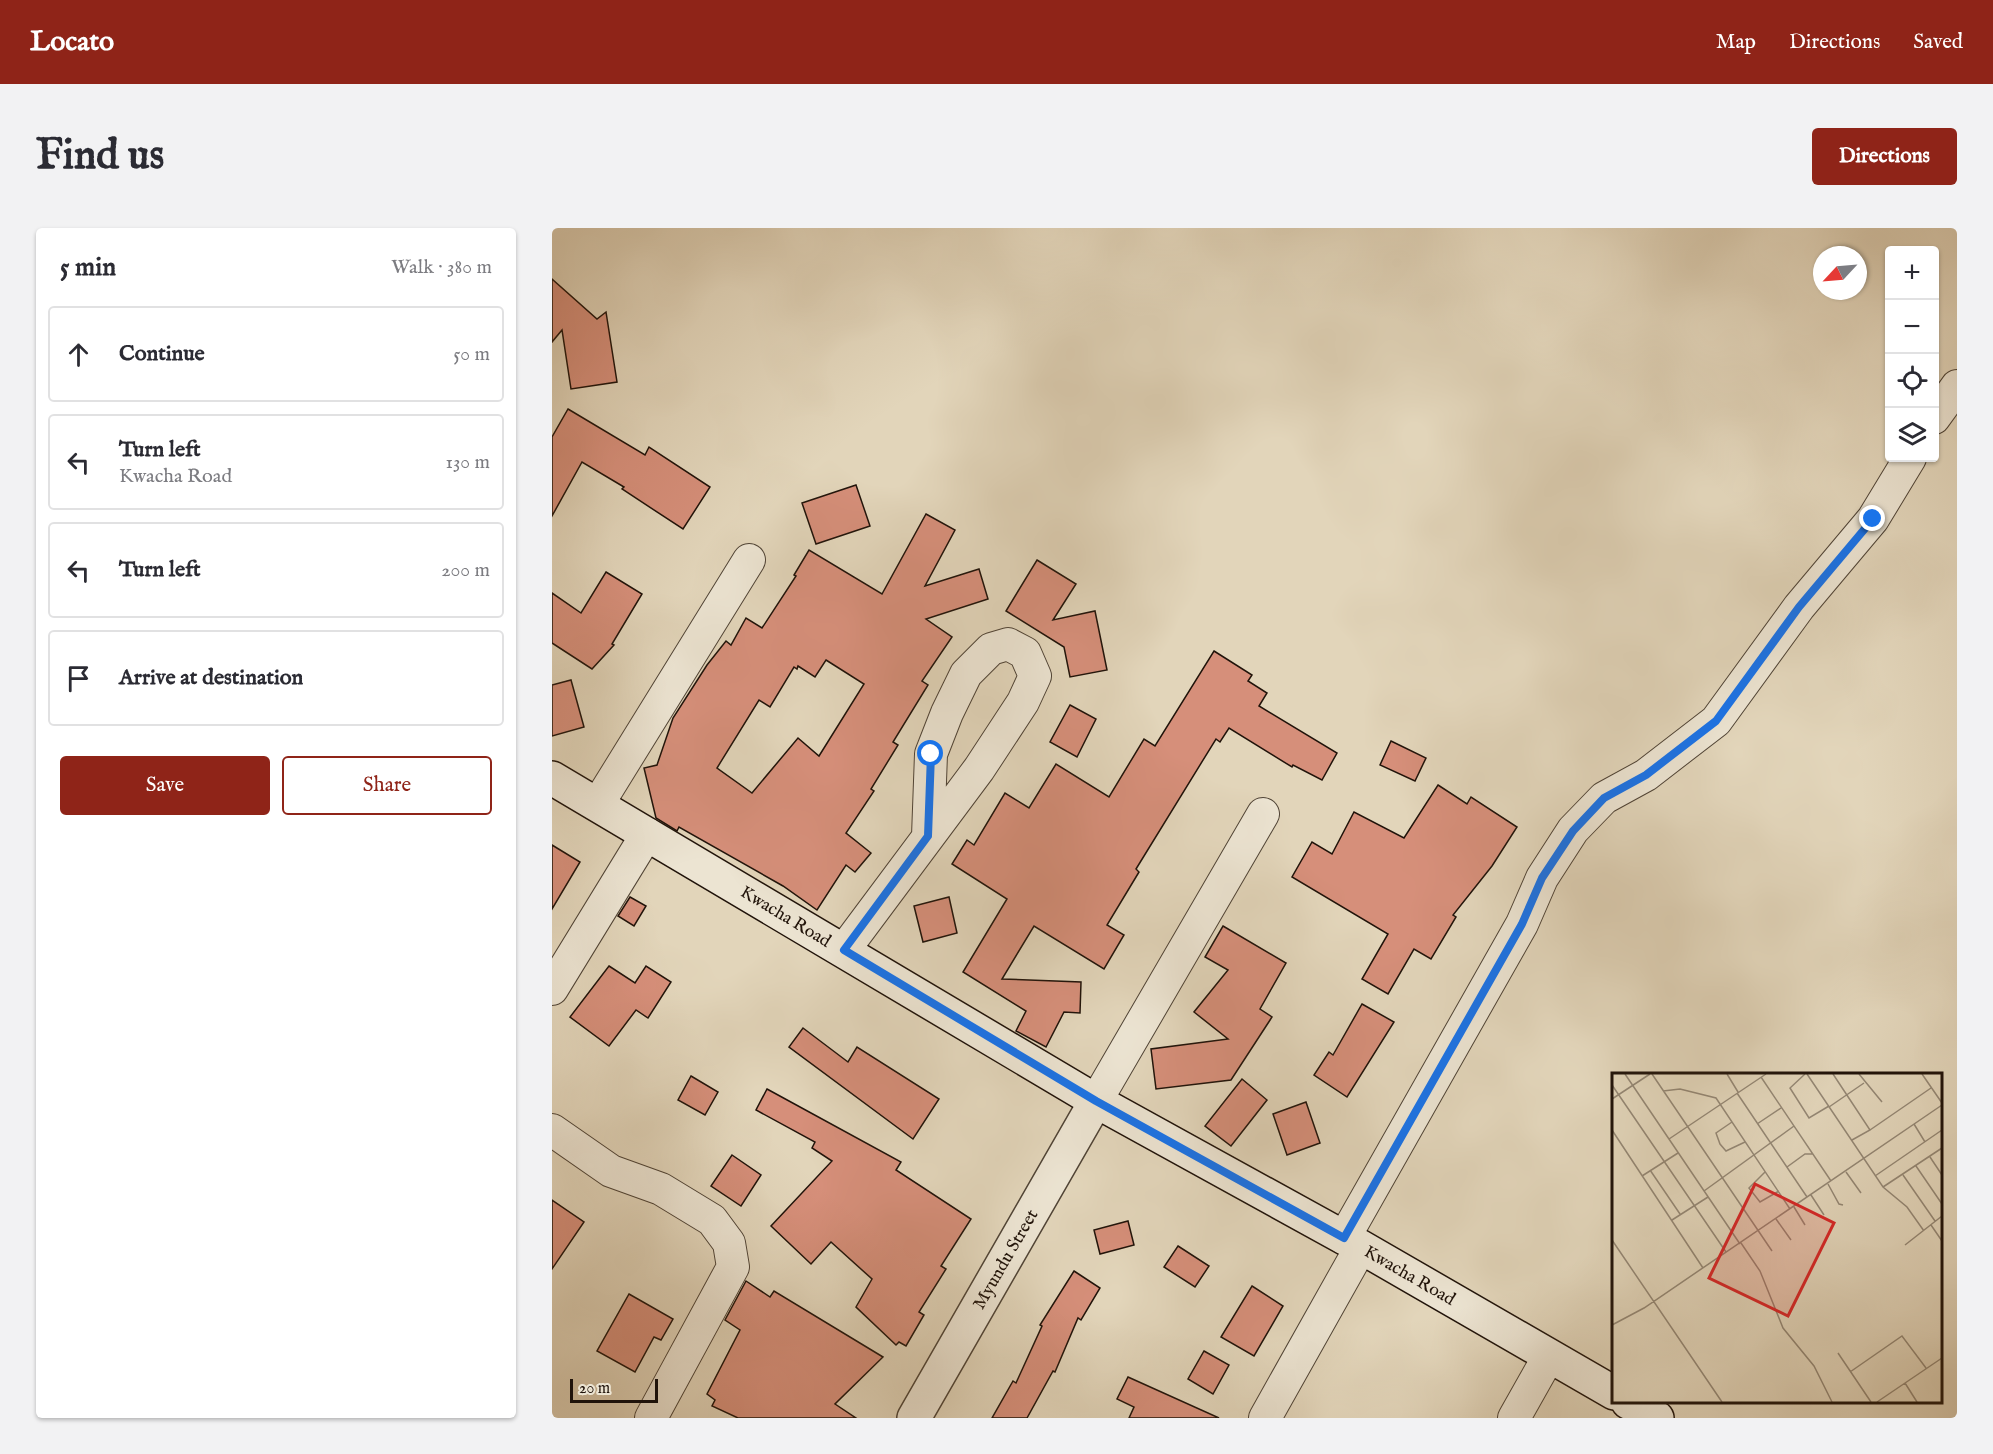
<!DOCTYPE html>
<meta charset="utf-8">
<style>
:root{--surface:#fff;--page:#f2f2f3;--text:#2b2b33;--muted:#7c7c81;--line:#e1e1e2;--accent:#8f2418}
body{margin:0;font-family:"IM FELL English",serif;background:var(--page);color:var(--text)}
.controls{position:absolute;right:18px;top:18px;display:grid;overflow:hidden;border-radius:6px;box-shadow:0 2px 4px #0004}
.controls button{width:54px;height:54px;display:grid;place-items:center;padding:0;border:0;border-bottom:2px solid var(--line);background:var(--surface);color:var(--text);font:30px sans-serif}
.compass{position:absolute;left:1261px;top:18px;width:54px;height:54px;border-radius:50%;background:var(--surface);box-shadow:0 2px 4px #0004;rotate:244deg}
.scale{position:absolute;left:18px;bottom:15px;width:88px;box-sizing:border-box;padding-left:6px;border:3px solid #20130a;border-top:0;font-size:16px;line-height:21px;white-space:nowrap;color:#20130a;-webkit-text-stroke:4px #ece4d2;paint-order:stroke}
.stop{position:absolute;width:18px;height:18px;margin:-14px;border:4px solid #1a73e8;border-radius:50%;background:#fff}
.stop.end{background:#1a73e8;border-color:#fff;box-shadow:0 2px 6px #0008}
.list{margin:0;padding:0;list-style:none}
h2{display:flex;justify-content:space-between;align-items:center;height:78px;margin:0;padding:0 24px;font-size:26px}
h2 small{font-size:20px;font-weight:400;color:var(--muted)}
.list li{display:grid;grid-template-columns:39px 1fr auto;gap:18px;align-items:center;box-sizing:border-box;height:96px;margin:0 12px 12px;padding:0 12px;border:2px solid var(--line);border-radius:6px}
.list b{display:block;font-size:22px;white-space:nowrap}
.list p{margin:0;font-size:20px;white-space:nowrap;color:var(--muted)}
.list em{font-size:20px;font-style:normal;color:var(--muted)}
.actions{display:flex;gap:12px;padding:18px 24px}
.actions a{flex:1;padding:14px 0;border:2px solid var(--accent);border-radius:6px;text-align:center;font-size:21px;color:var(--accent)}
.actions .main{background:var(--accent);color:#fff}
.icon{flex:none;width:33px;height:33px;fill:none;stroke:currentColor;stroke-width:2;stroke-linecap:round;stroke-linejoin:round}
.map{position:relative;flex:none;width:1405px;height:1190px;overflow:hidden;border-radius:6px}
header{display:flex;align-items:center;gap:36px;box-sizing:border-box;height:84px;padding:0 30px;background:var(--accent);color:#fff}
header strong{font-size:28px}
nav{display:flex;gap:33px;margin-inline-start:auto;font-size:21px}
.intro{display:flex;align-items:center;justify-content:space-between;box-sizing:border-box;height:144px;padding:0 36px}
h1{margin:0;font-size:42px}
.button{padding:15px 27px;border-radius:6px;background:var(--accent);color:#fff;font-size:21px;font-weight:700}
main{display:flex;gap:36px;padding:0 36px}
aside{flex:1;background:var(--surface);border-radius:6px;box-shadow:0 2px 4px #0004}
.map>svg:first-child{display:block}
.building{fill:#d68f7a;stroke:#20130a;stroke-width:1.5;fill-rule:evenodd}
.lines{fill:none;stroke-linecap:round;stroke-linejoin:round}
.minor-casing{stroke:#504436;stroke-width:34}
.tertiary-casing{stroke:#504436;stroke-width:36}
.secondary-casing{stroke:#20130a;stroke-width:36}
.minor{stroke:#ece4d2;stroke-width:32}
.tertiary{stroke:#ece4d2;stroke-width:33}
.secondary{stroke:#ece4d2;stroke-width:33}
.route{stroke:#1a73e8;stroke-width:8}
.labels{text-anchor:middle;stroke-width:4.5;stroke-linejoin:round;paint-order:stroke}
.street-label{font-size:18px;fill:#20130a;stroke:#ece4d2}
.inset-road{fill:none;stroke:#948774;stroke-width:1.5}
.view{fill:#d62828;fill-opacity:0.15;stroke:#d62828;stroke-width:3}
.inset-edge{fill:none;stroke:#20130a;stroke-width:3}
</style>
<header>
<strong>Locato</strong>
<nav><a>Map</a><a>Directions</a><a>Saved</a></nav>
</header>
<div class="intro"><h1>Find us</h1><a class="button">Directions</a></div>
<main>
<aside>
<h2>5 min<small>Walk · 380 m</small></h2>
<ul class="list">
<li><svg class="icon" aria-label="ahead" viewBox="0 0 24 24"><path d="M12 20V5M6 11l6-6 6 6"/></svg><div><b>Continue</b></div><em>50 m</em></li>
<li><svg class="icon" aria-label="left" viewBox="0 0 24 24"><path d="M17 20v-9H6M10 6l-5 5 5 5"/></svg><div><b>Turn left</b><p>Kwacha Road</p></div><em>130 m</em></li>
<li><svg class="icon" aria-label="left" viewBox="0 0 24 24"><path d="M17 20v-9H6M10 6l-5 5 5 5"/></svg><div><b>Turn left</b></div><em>200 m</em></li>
<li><svg class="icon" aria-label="arrive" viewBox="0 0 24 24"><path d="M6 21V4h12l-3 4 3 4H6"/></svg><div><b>Arrive at destination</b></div></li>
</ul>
<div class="actions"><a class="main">Save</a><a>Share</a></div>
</aside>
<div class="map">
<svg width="1405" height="1190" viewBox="0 0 1405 1190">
<rect width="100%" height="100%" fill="#e2d5ba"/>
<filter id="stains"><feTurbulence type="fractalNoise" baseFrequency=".00333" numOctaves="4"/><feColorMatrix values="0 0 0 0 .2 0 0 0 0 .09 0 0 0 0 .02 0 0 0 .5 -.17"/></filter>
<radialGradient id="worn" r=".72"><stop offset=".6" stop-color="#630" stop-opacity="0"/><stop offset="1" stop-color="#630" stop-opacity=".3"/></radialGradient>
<!-- building -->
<g class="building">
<path d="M0,51L45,91L54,84L65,154L19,161L10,102L0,114Z"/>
<path d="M16,181L93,227L97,219L158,259L131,301L70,261L72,259L30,234L0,288V209Z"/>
<path d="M304,257L318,298L264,316L250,275Z"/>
<path d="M374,286L403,302L373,358L427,341L436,371L374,391L400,409L370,453L376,457L341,514L346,517L319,561L322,563L294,605L319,625L303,644L294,637L265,682L231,658L127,599L125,603L104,590L92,540L105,537L121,490L155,437L174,413L179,417L194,390L210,400L244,348L242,347L257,322L330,366ZM274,432L312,456L267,528L246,510L200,565L165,540L207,472L218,479L242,439L245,441L246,438L263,449Z"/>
<path d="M485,332L524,356L501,392L543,383L555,442L518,449L512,419L454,383Z"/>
<path d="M54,344L90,366L60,416L62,417L40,441L0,415V365L29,385Z"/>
<path d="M662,423L700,447L696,453L715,465L707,478L785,525L770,552L741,537L740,539L677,500L668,514L664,511L584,641L587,644L555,697L572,707L552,741L482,698L450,751L529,754L528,785L512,784L494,819L464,803L474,783L411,744L455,671L400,636L415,612L422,617L453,565L477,580L504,536L557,569L592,511L603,518Z"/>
<path d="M19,452L32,499L0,508V457Z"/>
<path d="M518,477L544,491L525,529L498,514Z"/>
<path d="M839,513L874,530L863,553L828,537Z"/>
<path d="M886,557L915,576L919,569L965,599L940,638L901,687L904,689L879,731L862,721L836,766L810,751L836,706L740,649L760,614L780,626L802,584L852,610Z"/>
<path d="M0,617L28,634L0,681Z"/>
<path d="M78,669L94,678L82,698L66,688Z"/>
<path d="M397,669L405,705L371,714L362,678Z"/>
<path d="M671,698L734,735L708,781L720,789L679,852L604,861L599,821L676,811L642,784L676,742L653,729Z"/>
<path d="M57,738L83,755L94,738L119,754L96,790L84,782L57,818L18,789Z"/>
<path d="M810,776L842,794L795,869L762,847L777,824L781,827Z"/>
<path d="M251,800L296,834L305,819L387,871L361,911L237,819Z"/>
<path d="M139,848L166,864L153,887L126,872Z"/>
<path d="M690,851L715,872L679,918L653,898Z"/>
<path d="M215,861L349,934L344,942L419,991L389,1038L394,1041L367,1084L372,1087L354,1118L347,1114L344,1117L304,1079L320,1051L279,1014L259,1036L219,998L280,933L260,920L263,914L204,882Z"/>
<path d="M754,874L768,915L735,927L721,886Z"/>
<path d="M180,927L209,947L189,978L159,958Z"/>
<path d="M0,972L32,994L0,1041Z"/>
<path d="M576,993L582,1017L548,1026L542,1002Z"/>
<path d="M626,1018L657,1038L643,1059L612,1039Z"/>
<path d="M522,1043L548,1060L529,1092L526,1090L503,1144L501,1143L475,1190H440L461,1153L464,1155L490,1098L488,1097Z"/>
<path d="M194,1053L218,1069L222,1063L331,1129L283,1176L304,1190H186L160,1178L163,1172L155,1166L188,1102L173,1092Z"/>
<path d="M700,1058L731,1078L702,1128L669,1109Z"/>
<path d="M77,1066L121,1091L109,1112L102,1109L83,1144L45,1123Z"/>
<path d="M652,1123L677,1137L661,1166L636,1151Z"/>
<path d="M576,1149L667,1190H577L582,1179L565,1171Z"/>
</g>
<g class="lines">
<defs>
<g id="minor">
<path d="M1382,190L1405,158"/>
<path d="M46,576L197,332"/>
<path d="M292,722L427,541L471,474L483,448L473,425L456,416L439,421L414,446L395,485L379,526L376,608"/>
<path d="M0,761L95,606"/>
<path d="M544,873L711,586"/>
<path d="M0,902L59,943L109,961L160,992L177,1015L181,1039L99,1190"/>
<path d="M792,1010L970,696L990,650L1021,602L1052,570L1094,547L1164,493L1247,379L1321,291L1358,230"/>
<path d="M713,1190L809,1019"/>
<path d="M962,1190L997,1128"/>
</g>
<path id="tertiary" d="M362,1190L544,873"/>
<g id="secondary">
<path d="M0,550L544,873L809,1019L1062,1165"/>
<path d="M1076,1174L1105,1190"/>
</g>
</defs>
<!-- minor casing -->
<use href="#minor" class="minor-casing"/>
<!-- tertiary casing -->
<use href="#tertiary" class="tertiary-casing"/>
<!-- secondary casing -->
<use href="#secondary" class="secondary-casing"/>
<!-- minor -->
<use href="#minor" class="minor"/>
<!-- tertiary -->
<use href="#tertiary" class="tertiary"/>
<!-- secondary -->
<use href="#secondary" class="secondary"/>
</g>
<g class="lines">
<!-- route -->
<path class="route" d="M379,526L376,608L292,722L544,873L792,1010L970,696L990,650L1021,603L1052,570L1094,547L1164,493L1247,379L1321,291"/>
</g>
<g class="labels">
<!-- street labels -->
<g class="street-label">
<text transform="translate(234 688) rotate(31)" y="6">Kwacha Road</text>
<text transform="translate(453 1031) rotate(-60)" y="6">Myundu Street</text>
<text transform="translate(858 1047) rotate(30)" y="6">Kwacha Road</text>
</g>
</g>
<!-- overview -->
<g transform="translate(1060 845)">
<rect width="330" height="330" fill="#e2d5ba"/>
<path class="inset-road" d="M13,1L128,171M40,1L160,178M115,1L126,19M193,1L178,15L197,45L217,33M195,1L271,114L295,134L312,158M221,1L258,57L240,67M247,1L270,29M310,1L330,30M149,4L219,108M0,12L114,179M51,18L68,16L104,25L178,136M125,20L195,124M0,26L38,1M217,34L252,10M120,49L104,60L108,71L114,78L133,69M145,51L169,35M302,51L313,69M0,57L91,195M258,57L319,15M57,66L154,1M318,84L330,102M304,93L330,131M175,94L193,81H201M38,97L68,141M153,99L137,115L148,129L167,118M234,99L249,120M291,102L323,148M30,103L66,80M263,103L330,57M216,111L227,131L231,132M271,114L330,75M92,118L182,53M199,122L212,142M182,134L193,152M164,146L179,167M60,147L96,124M319,152L330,168M0,167L110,329M129,170L148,198L171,255L202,293L220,329M293,172L330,143M0,252L32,235L330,32M226,280L259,329M238,299L290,263L314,295M293,310L305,329M265,329L330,285"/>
<path class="view" d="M143,111L222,150L176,243L97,205Z"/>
<rect width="330" height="330" class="inset-edge"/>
</g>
<rect width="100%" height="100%" filter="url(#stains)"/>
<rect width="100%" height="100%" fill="url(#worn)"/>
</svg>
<div class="controls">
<button>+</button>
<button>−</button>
<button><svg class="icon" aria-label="locate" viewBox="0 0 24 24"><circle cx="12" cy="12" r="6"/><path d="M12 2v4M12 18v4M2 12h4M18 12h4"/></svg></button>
<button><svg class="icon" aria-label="layers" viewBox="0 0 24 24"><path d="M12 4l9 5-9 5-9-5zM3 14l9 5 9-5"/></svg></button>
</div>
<svg class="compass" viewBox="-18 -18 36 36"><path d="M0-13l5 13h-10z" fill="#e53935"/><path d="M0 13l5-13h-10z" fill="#7c7c81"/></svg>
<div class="scale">20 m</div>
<div class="stop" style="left:379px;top:526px"></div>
<div class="stop end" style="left:1321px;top:291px"></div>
</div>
</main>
